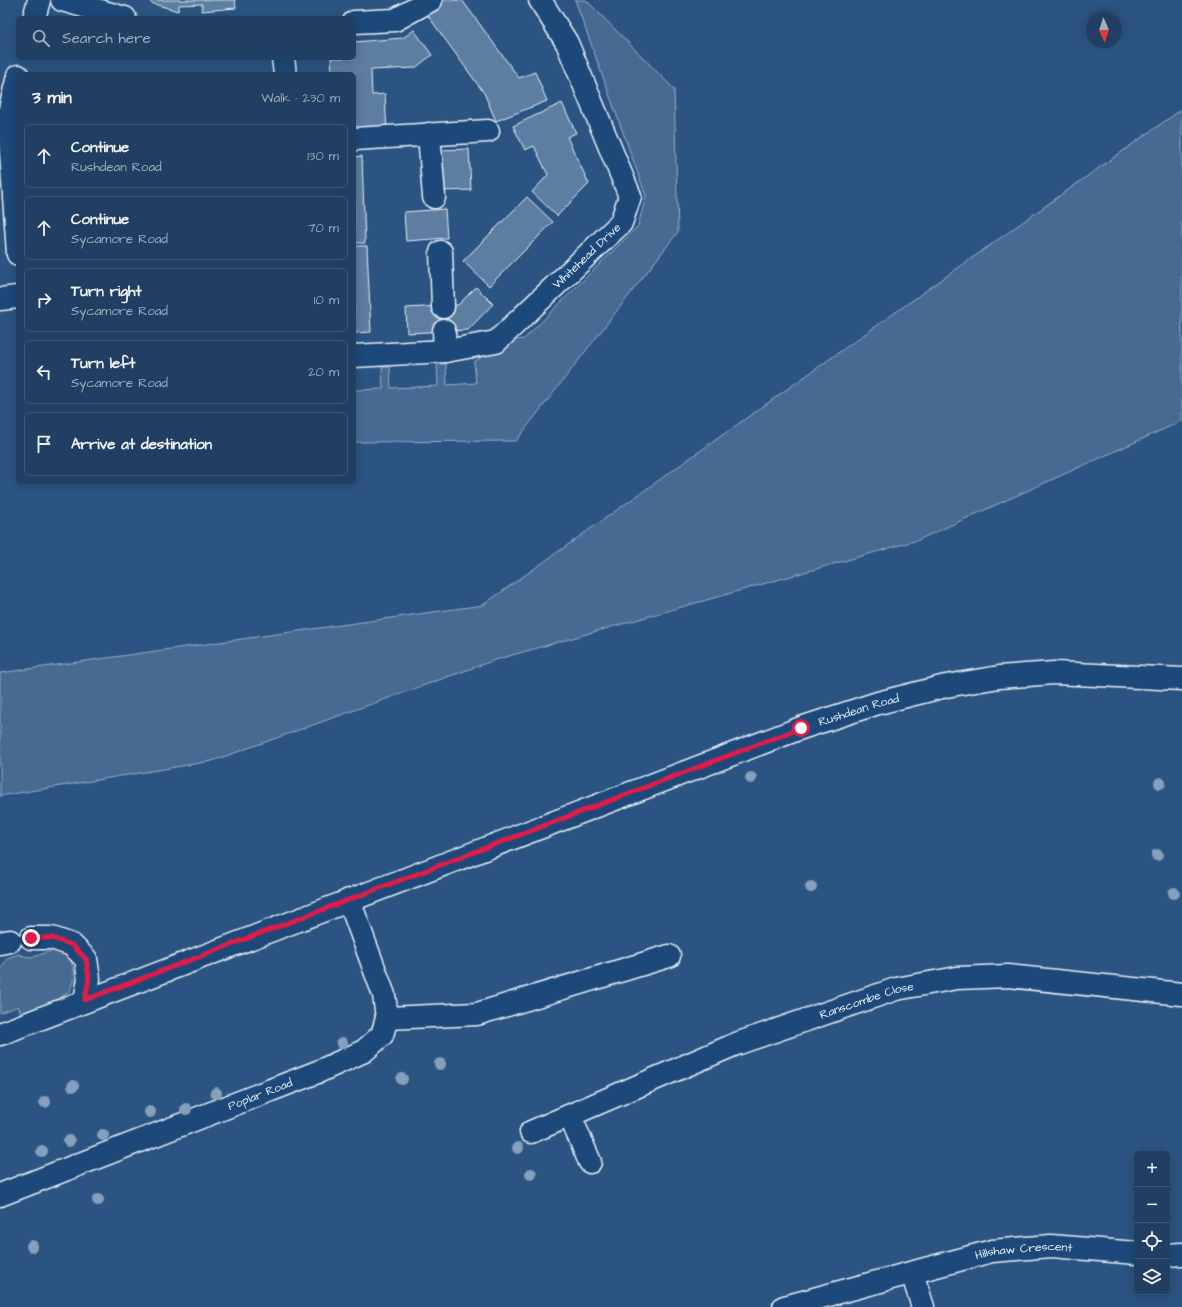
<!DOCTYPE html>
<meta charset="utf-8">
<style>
:root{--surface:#203f62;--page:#2d4a6b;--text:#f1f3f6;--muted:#a2afbe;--line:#3d5877}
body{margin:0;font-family:"Architects Daughter",sans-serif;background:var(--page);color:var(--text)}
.controls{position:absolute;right:12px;bottom:12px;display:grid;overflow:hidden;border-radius:6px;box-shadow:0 2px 10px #0003}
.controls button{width:36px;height:36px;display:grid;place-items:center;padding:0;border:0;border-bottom:1px solid var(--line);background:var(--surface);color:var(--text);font:20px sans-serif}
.compass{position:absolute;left:1086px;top:12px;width:36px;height:36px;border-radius:50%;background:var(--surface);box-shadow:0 2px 10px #0003;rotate:177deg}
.stop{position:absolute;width:12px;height:12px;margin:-9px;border:3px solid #e11d48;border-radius:50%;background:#fff}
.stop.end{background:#e11d48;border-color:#fff;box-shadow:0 1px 4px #0008}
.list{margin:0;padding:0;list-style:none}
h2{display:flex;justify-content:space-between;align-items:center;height:52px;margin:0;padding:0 16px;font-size:17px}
h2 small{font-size:13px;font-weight:400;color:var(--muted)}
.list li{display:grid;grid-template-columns:26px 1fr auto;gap:12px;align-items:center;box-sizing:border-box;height:64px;margin:0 8px 8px;padding:0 8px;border:1px solid var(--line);border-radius:6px}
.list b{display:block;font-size:15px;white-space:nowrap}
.list p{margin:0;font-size:13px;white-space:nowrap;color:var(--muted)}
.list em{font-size:13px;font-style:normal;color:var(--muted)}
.icon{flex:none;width:22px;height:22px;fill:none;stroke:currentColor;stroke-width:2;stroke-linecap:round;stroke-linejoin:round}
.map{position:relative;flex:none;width:1182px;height:1307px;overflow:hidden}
.search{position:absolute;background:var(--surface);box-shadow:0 2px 10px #0003;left:16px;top:16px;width:340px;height:44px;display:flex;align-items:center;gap:10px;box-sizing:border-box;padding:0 14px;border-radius:6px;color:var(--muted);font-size:15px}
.panel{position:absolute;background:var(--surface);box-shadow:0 2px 10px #0003;left:16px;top:72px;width:340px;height:412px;border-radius:6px}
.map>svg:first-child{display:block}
.green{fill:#476b93;stroke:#98aec6}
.building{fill:#5d7da1;stroke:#e8f1f8}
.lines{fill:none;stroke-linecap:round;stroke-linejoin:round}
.minor-casing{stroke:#e8f1f8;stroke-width:25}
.minor{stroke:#1f4a7a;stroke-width:22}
.tree{fill:#869fbb}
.route{stroke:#e11d48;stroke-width:5}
.labels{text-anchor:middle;stroke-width:3;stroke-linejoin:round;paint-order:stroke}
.street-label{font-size:12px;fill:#e8f1f8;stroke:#1f4a7a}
</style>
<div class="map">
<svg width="1182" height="1307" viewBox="0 0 1182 1307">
<rect width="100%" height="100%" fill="#2b5482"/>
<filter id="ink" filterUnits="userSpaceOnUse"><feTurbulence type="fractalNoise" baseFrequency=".025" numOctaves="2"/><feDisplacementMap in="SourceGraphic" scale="8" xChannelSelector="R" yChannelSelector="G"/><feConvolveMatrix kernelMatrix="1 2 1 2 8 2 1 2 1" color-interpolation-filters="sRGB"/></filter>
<g filter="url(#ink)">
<!-- green -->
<g class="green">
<path d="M575,0H586L674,89L678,232L516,441L354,442V381L355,390L383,389L382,367H390L391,388L438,386L437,364H446L447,385L476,383L474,362L489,352L510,341L524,339L638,226L646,196Z"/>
<path d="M1182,109V421L918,540L495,660L212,761L0,796V673L483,605Z"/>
<path d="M58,950L70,957L75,975L70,991L55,1001L21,1014L18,1006L0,1013V971L7,958L19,954C34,962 42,951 58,950Z"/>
</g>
<!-- building -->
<g class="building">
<path d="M151,0H235L236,8L202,11V4L179,5L178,11L151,3Z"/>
<path d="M444,0H462L519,78L535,72L547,101L496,121L484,93L426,13Z"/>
<path d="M414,30L432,55L415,68L371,70L372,95L385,94L387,135L354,137V74H337V72H332L331,58H354V42L403,38Z"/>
<path d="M562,103L576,133L567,137L589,184L557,216L532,192L548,175L534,146L525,150L513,126Z"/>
<path d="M469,149L471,190L442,191L440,150Z"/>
<path d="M362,156L365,243H354V157Z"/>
<path d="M527,197L553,222L489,286L463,261Z"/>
<path d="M445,209L447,238L406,241L404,212Z"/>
<path d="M354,246H367L371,332L354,333Z"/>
<path d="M476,287L493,304L468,330L407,333L406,308L458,305Z"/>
</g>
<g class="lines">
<defs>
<g id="minor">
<path d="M62,0L125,18"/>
<path d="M34,18L39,0"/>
<path d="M354,22L395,20L431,0"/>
<path d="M283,58L285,74"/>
<path d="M18,76L10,109L9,123L18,254"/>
<path d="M429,134L434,197"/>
<path d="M354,139L488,131"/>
<path d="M441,252L443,307"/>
<path d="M0,299L18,297"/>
<path d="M444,331L445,351"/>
<path id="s1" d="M354,356L445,351L496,342L621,223L630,196L567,43L540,0"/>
<path d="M31,938H52L72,945L86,959L89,979L85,1000"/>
<path d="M0,943L10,941"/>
<path d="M387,1018L477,1014L669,956"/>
<path id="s2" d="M0,1034L801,728L878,703L946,686L999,677L1054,673L1182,679"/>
<path d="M570,1116L590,1162"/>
<path id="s3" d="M531,1132L736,1044L896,989L957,978L1008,976L1182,994"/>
<path id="s4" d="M0,1195L320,1071L364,1051L382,1035L387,1018L384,995L349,900"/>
<path d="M1167,1255L1182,1254"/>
<path d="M912,1273L923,1307"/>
<path id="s5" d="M784,1307L992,1251L1051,1246L1137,1253"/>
</g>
</defs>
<!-- minor casing -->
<use href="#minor" class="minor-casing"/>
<!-- minor -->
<use href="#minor" class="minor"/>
</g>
<!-- trees -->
<g class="tree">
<circle cx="751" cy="778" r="6"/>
<circle cx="1160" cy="783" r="6"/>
<circle cx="1157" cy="855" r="6"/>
<circle cx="811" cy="887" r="6"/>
<circle cx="1174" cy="893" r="6"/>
<circle cx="342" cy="1043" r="6"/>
<circle cx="440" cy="1064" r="6"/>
<circle cx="402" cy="1079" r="6"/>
<circle cx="73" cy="1086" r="6"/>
<circle cx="216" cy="1093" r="6"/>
<circle cx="45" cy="1102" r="6"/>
<circle cx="186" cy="1109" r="6"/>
<circle cx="150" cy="1112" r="6"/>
<circle cx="103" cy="1135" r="6"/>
<circle cx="69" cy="1141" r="6"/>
<circle cx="518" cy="1148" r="6"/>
<circle cx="42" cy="1151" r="6"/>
<circle cx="531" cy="1174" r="6"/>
<circle cx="98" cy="1200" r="6"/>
<circle cx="32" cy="1246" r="6"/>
</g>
</g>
<g class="lines" filter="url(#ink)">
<!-- route -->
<path class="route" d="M31,938H52L72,945L86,959L89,978L85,1000L801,728"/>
</g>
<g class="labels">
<!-- street labels -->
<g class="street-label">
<text dy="4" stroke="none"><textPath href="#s1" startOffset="268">Whitehead Drive</textPath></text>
<text dy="4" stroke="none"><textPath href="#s2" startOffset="918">Rushdean Road</textPath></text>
<text dy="4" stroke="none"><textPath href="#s3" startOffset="361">Ranscombe Close</textPath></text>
<text dy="4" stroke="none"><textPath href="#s4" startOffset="279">Poplar Road</textPath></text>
<text dy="4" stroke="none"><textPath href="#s5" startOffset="247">Hillshaw Crescent</textPath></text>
</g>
</g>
</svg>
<div class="controls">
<button>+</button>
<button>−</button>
<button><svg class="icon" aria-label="locate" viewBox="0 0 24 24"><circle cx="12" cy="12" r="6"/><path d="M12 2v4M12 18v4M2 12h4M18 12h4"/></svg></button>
<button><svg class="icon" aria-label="layers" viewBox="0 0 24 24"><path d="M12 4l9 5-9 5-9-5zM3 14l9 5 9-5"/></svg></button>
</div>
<svg class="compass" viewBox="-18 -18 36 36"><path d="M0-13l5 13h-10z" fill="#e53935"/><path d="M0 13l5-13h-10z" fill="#a2afbe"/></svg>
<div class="stop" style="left:801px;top:728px"></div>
<div class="stop end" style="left:31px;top:938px"></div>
<div class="search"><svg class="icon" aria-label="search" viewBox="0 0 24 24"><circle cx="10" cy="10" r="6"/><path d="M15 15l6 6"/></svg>Search here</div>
<section class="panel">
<h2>3 min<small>Walk · 230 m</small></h2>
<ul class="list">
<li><svg class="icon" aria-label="ahead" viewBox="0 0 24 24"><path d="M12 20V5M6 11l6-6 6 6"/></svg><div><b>Continue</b><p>Rushdean Road</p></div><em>130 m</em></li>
<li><svg class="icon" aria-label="ahead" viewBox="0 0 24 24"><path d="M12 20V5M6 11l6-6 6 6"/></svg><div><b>Continue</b><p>Sycamore Road</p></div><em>70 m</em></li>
<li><svg class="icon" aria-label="right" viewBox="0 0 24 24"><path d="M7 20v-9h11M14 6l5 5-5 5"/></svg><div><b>Turn right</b><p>Sycamore Road</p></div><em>10 m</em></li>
<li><svg class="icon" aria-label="left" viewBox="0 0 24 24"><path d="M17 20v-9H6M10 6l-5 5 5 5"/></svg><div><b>Turn left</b><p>Sycamore Road</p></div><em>20 m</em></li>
<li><svg class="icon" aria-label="arrive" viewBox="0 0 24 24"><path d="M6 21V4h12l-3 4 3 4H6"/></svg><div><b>Arrive at destination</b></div></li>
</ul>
</section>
</div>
